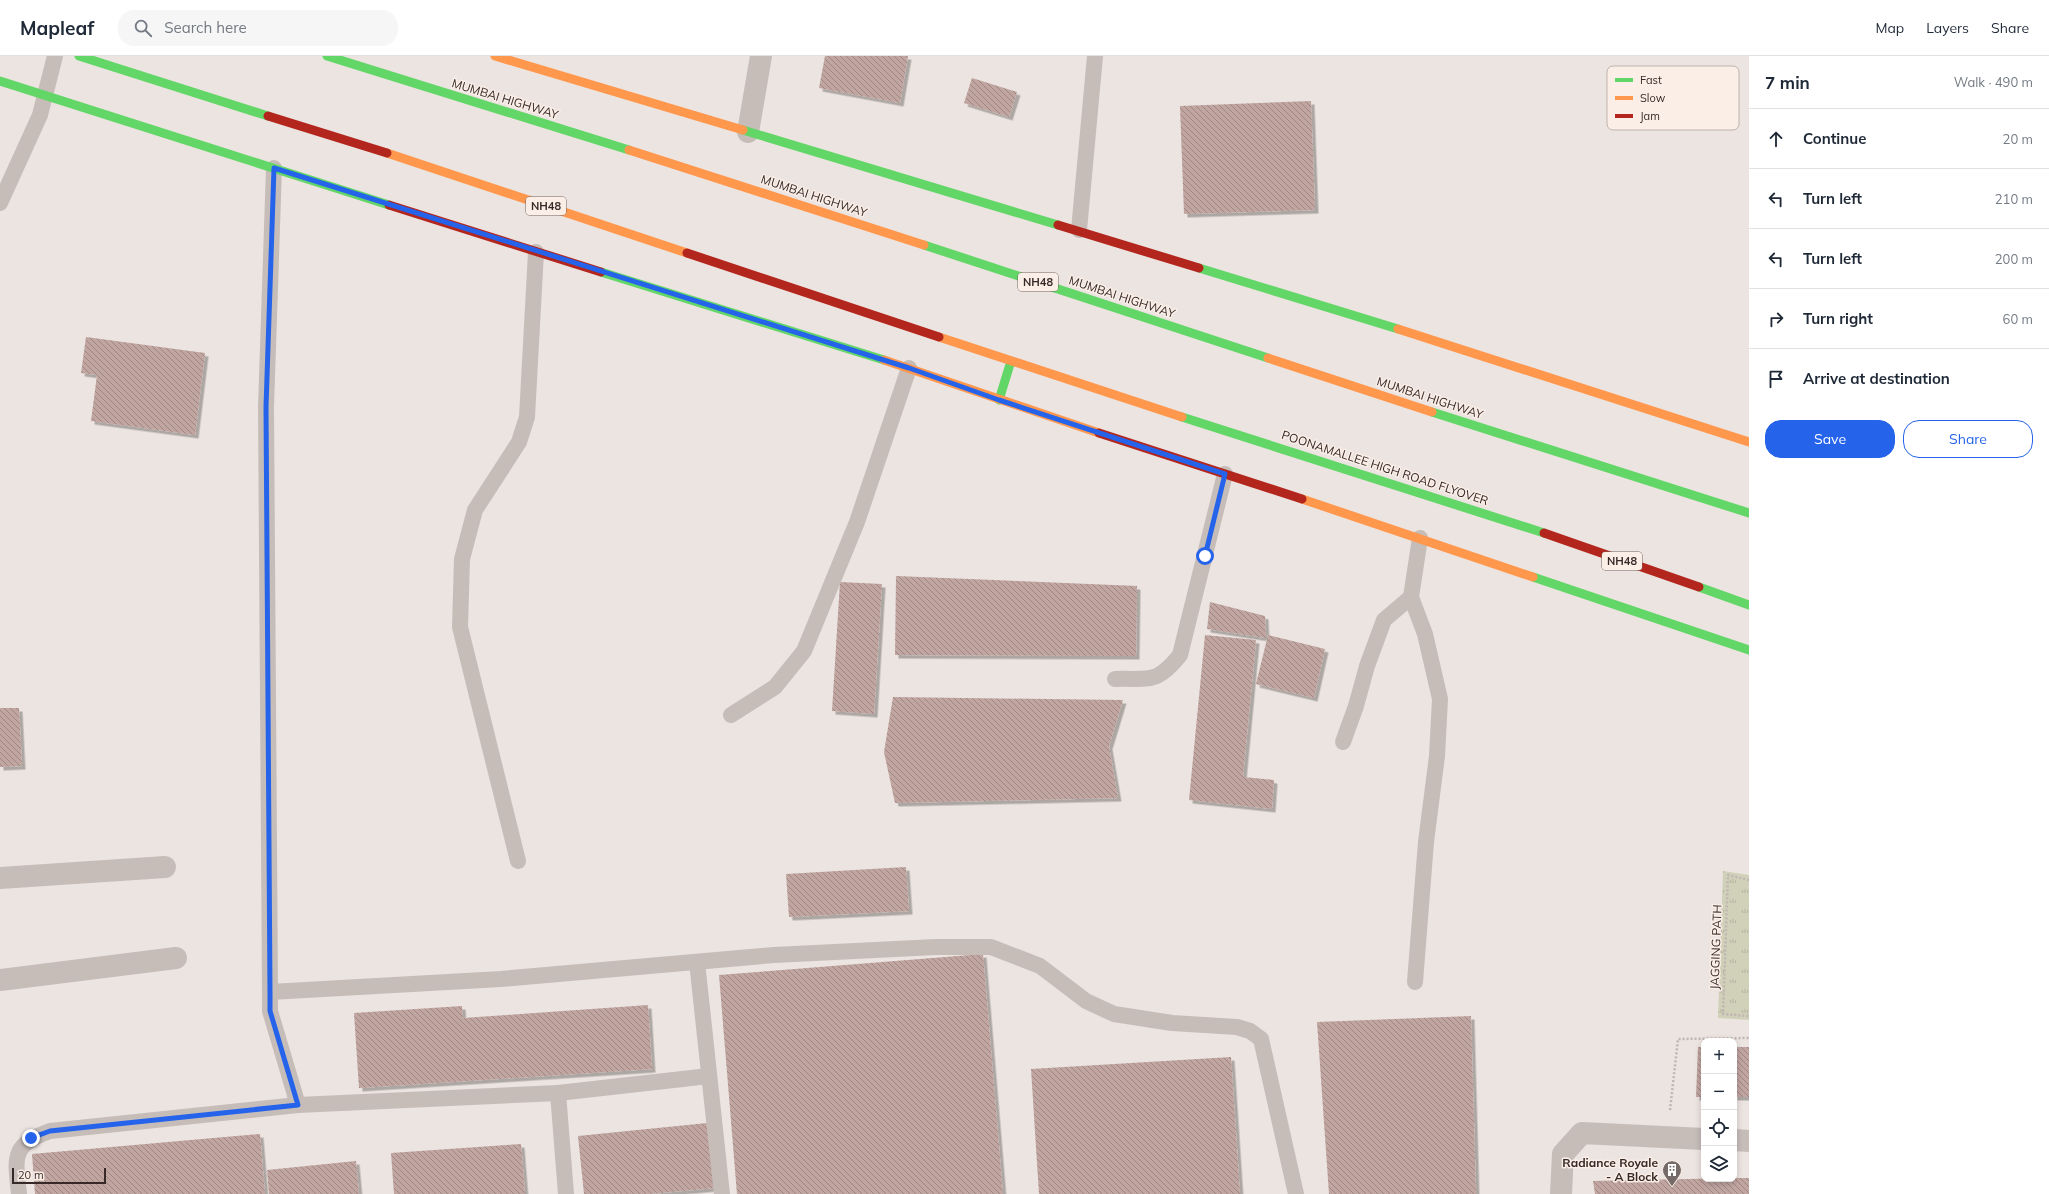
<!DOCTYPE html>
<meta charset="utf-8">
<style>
:root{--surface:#fff;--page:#f6f6f7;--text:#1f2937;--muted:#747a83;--line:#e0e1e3;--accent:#2563eb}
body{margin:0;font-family:Mulish,sans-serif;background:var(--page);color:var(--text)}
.controls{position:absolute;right:12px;bottom:12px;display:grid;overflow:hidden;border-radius:8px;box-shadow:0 2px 6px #0003}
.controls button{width:36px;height:36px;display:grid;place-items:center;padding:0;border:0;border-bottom:1px solid var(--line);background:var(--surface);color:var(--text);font:20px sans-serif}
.scale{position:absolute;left:12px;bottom:10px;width:94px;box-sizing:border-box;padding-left:4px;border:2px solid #372927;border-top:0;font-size:11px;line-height:14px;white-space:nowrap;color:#372927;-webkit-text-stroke:3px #faeee7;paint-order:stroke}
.stop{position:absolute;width:12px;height:12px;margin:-9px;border:3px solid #2563eb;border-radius:50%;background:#fff}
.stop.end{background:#2563eb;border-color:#fff;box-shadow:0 1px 4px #0008}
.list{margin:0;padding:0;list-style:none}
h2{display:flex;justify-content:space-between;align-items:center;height:52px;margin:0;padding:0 16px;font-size:17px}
h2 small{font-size:13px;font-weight:400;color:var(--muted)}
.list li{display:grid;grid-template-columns:26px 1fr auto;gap:12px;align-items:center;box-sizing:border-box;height:60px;padding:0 16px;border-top:1px solid var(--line)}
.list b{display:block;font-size:15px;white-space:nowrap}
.list em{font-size:13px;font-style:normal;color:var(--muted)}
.actions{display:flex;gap:8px;padding:12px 16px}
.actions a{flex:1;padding:9px 0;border:1px solid var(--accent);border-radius:16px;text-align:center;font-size:14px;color:var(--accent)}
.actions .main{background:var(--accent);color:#fff}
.icon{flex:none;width:22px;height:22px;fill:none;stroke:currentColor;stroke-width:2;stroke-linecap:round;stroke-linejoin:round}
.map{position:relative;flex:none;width:1749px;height:1138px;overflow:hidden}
header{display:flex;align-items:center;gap:24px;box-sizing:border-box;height:56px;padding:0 20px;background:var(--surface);border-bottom:1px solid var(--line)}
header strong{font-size:19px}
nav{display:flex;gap:22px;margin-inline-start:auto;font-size:14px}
.search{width:280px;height:36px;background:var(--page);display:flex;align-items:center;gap:10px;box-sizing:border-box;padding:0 14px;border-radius:16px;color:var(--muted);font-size:15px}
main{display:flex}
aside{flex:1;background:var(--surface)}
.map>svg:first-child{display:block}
.grass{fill:url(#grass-tufts)}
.building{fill:url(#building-back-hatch);filter:url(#shadow)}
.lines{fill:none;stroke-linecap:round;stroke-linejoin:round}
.path{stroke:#bfb5b1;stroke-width:2.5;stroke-dasharray:2 2;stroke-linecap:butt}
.lane{stroke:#c6bdb9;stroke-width:16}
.street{stroke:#c6bdb9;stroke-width:22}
.fast{stroke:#63d668;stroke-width:9}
.slow{stroke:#ff974d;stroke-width:9}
.jam{stroke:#b3261e;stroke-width:9}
.route{stroke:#2563eb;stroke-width:5}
.labels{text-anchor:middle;stroke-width:3;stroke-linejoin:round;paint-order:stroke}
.shield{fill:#faeee7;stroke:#726461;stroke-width:1}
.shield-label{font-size:11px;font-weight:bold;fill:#372927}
.street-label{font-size:12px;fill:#372927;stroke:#faeee7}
.poi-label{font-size:12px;font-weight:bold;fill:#372927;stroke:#faeee7;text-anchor:end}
.key{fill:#faeee7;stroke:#c0b3ad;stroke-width:1}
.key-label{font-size:11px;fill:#372927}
</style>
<header>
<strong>Mapleaf</strong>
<div class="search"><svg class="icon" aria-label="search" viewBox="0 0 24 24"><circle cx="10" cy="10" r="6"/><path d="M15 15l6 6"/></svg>Search here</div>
<nav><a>Map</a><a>Layers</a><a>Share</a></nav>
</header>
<main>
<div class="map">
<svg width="1749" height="1138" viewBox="0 0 1749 1138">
<defs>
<pattern id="grass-tufts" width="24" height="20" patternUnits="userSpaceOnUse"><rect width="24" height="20" fill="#d1d1ba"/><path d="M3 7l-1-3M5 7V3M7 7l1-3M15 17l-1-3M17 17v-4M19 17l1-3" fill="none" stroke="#b4b3a0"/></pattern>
<pattern id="building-back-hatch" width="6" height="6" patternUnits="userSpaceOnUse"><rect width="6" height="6" fill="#c1a5a1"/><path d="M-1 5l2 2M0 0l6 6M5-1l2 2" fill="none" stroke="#9e8683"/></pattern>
<filter id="shadow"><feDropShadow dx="3.5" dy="3.5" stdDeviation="0" flood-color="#0004"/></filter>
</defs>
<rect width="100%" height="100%" fill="#ece4e0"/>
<!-- grass -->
<path class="grass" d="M1723,815L1749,819V964L1718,962Z"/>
<!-- building -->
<g class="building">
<path d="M825,0H908L900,47L819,32Z"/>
<path d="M972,22L1017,36L1009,61L964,47Z"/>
<path d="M1311,45L1315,154L1184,158L1180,50Z"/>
<path d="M86,281L205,297L195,379L91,365L97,319L81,317Z"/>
<path d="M896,520L1137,530L1136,600L895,599Z"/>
<path d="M840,526L882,528L874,658L832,655Z"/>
<path d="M1210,546L1265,560L1266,582L1207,573Z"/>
<path d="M1205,579L1256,584L1243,721L1274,724L1272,753L1189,744Z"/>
<path d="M1268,579L1325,593L1314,642L1256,628Z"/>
<path d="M893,641L1123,644L1109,690L1118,742L895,747L884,696Z"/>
<path d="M0,652H19L22,710L0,711Z"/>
<path d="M906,811L909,855L789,861L786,818Z"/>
<path d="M983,898L1003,1138H737L719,919Z"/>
<path d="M648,949L652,1013L359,1032L354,957L462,950L463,962Z"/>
<path d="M1471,960L1476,1138H1329L1317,966Z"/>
<path d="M1698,991H1704V1041H1696Z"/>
<rect x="1734" y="991" width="15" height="50"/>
<path d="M1231,1001L1240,1138H1039L1031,1013Z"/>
<path d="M707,1067L714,1132L650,1138H584L578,1080Z"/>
<path d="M260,1078L265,1138H35L32,1098Z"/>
<path d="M521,1088L525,1138H394L391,1097Z"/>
<path d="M356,1105L359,1138H269L267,1114Z"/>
<path d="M1734,1122H1749V1138H1595L1593,1125Z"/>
</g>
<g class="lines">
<!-- path -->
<g class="path">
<path d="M1749,824L1728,819L1723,958L1749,960"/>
<path d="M1670,1054L1678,983L1749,982"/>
</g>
<!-- lane -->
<g class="lane">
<path d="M274,112L266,351L270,936V955L298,1049"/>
<path d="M0,147L40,59L55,0"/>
<path d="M1079,174L1095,0"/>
<path d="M1115,623C1150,622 1157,628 1180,599L1225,418"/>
<path d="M731,659L775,631L804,595L857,466L909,312"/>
<path d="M1343,686L1356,650L1367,610L1384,564L1411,541"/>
<path d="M518,805L460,571L462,503L475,454L519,386L527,361L536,196"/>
<path d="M697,906L722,1138"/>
<path d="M1415,926L1426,786L1437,700L1440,643L1425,578L1411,541L1420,482"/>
<path d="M270,936L501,923L774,899L936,891H991L1040,910L1086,945L1114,958L1172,967L1237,971L1250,975L1261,983L1296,1138"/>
<path d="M558,1037L566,1138"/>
<path d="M19,1138C15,1101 11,1089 50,1075L298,1049L558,1037L709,1020"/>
</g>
<!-- street -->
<g class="street">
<path d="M748,76L761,0"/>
<path d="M0,822L165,811"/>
<path d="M0,924L176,902"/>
<path d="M1734,1084L1749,1085"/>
<path d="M1561,1138L1563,1098L1582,1077L1704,1083"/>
</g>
<!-- fast -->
<g class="fast">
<path d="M79,0L268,60"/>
<path d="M327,0L629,94"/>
<path d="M0,25L389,149"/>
<path d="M743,74L1058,169"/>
<path d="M924,189L1268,302"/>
<path d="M1199,212L1398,273"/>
<path d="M601,216L884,304"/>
<path d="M999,344L1011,305"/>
<path d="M1432,356L1749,457"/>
<path d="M1182,361L1544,477"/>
<path d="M1533,521L1749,594"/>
<path d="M1699,531L1749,549"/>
</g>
<!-- slow -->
<g class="slow">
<path d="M495,0L743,74"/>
<path d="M629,94L924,189"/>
<path d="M387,97L687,197"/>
<path d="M1398,273L1749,386"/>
<path d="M939,281L1182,361"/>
<path d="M1268,302L1432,356"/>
<path d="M884,304L1099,377"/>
<path d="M1302,443L1533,521"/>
</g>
<!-- jam -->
<g class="jam">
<path d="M268,60L387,97"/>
<path d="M389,149L601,216"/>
<path d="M1058,169L1199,212"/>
<path d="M687,197L939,281"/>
<path d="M1099,377L1302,443"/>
<path d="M1544,477L1699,531"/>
</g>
</g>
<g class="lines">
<!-- route -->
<path class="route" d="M31,1082L50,1075L298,1049L270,955V936L266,351L274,112L909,312L999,344L1225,418L1205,500"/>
</g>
<!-- icons -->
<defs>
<symbol id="building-pin" viewBox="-11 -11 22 30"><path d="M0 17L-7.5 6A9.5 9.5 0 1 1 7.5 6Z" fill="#766a68" stroke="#faeee7"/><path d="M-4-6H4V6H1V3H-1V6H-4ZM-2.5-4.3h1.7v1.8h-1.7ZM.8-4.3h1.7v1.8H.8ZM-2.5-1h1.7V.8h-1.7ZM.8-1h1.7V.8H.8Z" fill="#fff"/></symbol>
</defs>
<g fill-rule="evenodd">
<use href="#building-pin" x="1661" y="1103" width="22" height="30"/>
</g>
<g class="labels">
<!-- shield labels -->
<g class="shield">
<rect x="526" y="141" width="40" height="18" rx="3"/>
<rect x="1018" y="217" width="40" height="18" rx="3"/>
<rect x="1602" y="496" width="40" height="18" rx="3"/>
</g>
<g class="shield-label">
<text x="546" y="154">NH48</text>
<text x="1038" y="230">NH48</text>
<text x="1622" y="509">NH48</text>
</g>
<!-- street labels -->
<g class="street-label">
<text transform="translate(505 43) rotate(17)" y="4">MUMBAI HIGHWAY</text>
<text transform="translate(814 140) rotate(18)" y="4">MUMBAI HIGHWAY</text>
<text transform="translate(1122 241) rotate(18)" y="4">MUMBAI HIGHWAY</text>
<text transform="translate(1430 342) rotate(18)" y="4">MUMBAI HIGHWAY</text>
<text transform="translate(1385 412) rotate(18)" y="4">POONAMALLEE HIGH ROAD FLYOVER</text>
<text transform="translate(1716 891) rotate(-88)" y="4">JAGGING PATH</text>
</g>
<!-- poi labels -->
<g class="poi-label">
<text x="1658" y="1111">Radiance Royale<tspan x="1658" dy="14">- A Block</tspan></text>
</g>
</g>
<!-- legend -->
<rect x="1607" y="10" width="132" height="64" rx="6" class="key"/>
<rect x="1615" y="22" width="18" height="4" fill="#63d668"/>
<rect x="1615" y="40" width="18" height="4" fill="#ff974d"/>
<rect x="1615" y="58" width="18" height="4" fill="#b3261e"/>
<g class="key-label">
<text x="1640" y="28">Fast</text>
<text x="1640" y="46">Slow</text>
<text x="1640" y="64">Jam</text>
</g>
</svg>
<div class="controls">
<button>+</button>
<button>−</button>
<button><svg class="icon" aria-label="locate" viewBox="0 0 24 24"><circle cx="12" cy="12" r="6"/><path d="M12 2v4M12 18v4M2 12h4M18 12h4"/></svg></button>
<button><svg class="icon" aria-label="layers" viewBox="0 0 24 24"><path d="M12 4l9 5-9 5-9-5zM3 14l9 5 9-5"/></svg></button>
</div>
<div class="scale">20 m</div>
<div class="stop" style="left:1205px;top:500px"></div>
<div class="stop end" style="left:31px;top:1082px"></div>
</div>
<aside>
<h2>7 min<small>Walk · 490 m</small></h2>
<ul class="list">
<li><svg class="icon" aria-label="ahead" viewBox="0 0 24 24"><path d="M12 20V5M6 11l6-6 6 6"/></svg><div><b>Continue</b></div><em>20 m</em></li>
<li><svg class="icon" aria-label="left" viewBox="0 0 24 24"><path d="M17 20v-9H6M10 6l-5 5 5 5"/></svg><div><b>Turn left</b></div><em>210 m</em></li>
<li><svg class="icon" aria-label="left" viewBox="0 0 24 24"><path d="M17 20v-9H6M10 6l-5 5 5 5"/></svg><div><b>Turn left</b></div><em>200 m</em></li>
<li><svg class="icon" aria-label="right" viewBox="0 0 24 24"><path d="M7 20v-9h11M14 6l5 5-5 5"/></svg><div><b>Turn right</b></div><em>60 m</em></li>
<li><svg class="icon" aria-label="arrive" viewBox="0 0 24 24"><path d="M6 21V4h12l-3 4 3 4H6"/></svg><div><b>Arrive at destination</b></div></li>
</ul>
<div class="actions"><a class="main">Save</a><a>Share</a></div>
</aside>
</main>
